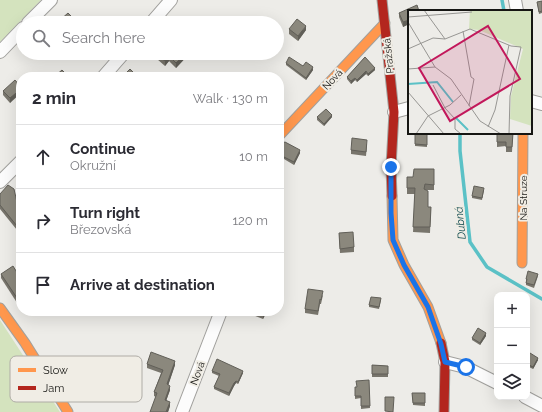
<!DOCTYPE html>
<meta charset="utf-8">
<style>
:root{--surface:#fff;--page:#f7f7f7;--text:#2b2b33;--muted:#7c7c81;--line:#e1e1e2}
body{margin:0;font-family:Raleway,sans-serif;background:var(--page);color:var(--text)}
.controls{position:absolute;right:12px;bottom:12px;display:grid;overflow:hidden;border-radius:8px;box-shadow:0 4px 16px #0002}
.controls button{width:36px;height:36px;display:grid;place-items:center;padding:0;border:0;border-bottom:1px solid var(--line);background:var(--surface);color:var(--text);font:20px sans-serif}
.stop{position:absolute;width:12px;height:12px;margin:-9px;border:3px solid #1a73e8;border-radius:50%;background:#fff}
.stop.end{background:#1a73e8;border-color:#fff;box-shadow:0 1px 4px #0008}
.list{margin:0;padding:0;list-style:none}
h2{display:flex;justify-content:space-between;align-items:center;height:52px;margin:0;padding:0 16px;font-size:17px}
h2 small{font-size:13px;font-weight:400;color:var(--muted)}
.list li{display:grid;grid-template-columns:26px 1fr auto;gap:12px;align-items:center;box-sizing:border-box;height:64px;padding:0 16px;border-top:1px solid var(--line)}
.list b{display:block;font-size:15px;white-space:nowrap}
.list p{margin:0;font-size:13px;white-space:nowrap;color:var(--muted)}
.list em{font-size:13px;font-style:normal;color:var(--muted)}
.icon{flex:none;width:22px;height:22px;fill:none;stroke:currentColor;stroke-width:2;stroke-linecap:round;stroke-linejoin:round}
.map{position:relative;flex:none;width:542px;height:412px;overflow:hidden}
.search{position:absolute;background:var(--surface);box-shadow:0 4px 16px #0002;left:16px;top:16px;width:268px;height:44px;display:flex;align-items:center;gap:10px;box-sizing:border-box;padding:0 14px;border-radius:22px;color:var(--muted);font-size:15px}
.panel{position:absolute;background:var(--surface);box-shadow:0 4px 16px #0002;left:16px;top:72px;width:268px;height:244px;border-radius:16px}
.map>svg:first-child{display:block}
.green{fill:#d4e3be}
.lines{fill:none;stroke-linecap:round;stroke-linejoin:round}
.stream{stroke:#5bc1c6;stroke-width:3.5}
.street-casing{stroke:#a1a09d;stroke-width:14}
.slow-casing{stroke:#a1a09d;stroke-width:11}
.jam-casing{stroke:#a1a09d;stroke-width:11}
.street{stroke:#fcfcfc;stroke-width:12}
.slow{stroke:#ff974d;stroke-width:9}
.jam{stroke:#b3261e;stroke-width:9}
.wall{fill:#78756c}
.shaded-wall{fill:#615f58}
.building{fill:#8b887d;stroke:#615f58}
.route{stroke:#1a73e8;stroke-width:5}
.labels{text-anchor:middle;stroke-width:4;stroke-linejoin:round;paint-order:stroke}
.street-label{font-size:10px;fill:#161613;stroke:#f0ede5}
.water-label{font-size:11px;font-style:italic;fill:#0c474b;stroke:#f0ede5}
.inset-river{fill:none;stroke:#5bc1c6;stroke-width:2}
.inset-road{fill:none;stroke:#979693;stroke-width:1}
.view{fill:#c2185b;fill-opacity:0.15;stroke:#c2185b;stroke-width:2}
.inset-edge{fill:none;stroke:#161613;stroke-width:2}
.key{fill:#f0ede5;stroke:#afaca6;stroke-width:1}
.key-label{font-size:11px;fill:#161613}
</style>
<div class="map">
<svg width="542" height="412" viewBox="0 0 542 412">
<rect width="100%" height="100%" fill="#edece8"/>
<!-- green -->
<g class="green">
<path d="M0,0H41L0,42Z"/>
<path d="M0,320L60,412H0Z"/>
</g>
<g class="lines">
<!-- stream -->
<g class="stream">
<path d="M502,0L504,11"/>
<path d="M460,133V151L470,242L487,267L542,299"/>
</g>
<defs>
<g id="street">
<path d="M515,0L517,11"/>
<path d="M28,23L51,0"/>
<path d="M151,23L171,0"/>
<path d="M0,52L23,28"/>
<path d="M103,77L124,53"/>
<path d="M531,101L542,104"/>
<path d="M394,112L409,108"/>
<path d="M0,182L21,161"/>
<path d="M445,362L465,367L497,383"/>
<path d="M525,397L542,406"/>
<path d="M182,412L221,311"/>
</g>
<g id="slow">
<path d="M279,136L385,23"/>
<path d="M392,196L393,240L404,265L428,307L441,343"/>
<path d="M522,263L523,133"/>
<path d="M0,308L25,343L68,412"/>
</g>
<g id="jam">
<path d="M382,0L394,112L391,167L392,196"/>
<path d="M441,343L445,362L444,412"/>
</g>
</defs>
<!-- street casing -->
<use href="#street" class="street-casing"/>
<!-- slow casing -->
<use href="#slow" class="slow-casing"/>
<!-- jam casing -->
<use href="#jam" class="jam-casing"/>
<!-- street -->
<use href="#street" class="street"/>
<!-- slow -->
<use href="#slow" class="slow"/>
<!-- jam -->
<use href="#jam" class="jam"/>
</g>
<!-- wall -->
<g class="wall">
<path d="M542,1V13L539,14L537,2Z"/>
<path d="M409,11V24L403,27L399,17V13Z"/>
<path d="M289,29L306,30L298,41L289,34Z"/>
<path d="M159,53H190L176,68L169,61L165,66L157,59V55Z"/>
<path d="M365,57L375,70L368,76L366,74L357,82L355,80L351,84L347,79V77Z"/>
<path d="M286,63L303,66L313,70L306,80L286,65Z"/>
<path d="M21,87L10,103L3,95V91Z"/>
<path d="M317,117H332L324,126L317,120Z"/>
<path d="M415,133H427V147L415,146Z"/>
<path d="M497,133H513L512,152H506V146L497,147Z"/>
<path d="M367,144L366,156L351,154V150Z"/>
<path d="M279,146L300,153L294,165L284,159L281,165L279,164Z"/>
<path d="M434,169V190H425L428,207H431L430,233L413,232L415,194H407V177H413Z"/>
<path d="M484,190L482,200L472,198V196Z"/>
<path d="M0,194L21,220V235L0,209Z"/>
<path d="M339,233L354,247V252L340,253Z"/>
<path d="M1,274L21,279V309L1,278Z"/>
<path d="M538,276L534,288L526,285V279Z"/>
<path d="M323,295L321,304H320L318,315L305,313V309Z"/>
<path d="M381,300L379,309L369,307V305Z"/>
<path d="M242,311H267L263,319Z"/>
<path d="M486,336L480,345L472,340V338Z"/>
<path d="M527,358L538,360L533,369L527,366Z"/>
<path d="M147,364L175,365L168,385L170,390L166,401L170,406L168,412H150L156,397L154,396V392L161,373L147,368Z"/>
<path d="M372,365L388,366V377H372Z"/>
<path d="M212,371L243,373L238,384L236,383L234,386L229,396L214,389V387L219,376L212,373Z"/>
<path d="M369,380L370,408L361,409V398L355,399V387H357Z"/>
<path d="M412,393H425V406L413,405Z"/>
</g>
<!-- shaded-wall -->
<g class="shaded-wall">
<path d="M74,19V21L72,23H70Z"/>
<path d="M409,20V24L403,27V22Z"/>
<path d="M306,26V30L298,41V36Z"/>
<path d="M186,53H190L176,68V63Z"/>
<path d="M169,56V61L165,66V61Z"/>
<path d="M313,67V70L306,80V78Z"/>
<path d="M375,68V70L368,76V74Z"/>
<path d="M366,71V74L357,82V80Z"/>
<path d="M355,78V80L351,84V81Z"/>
<path d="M21,89V93L10,103V98Z"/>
<path d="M332,115V117L324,126V124Z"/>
<path d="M300,150V153L294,165V162Z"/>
<path d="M284,157V159L281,165V163Z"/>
<path d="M265,311H267L263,319V315Z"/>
<path d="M486,333V336L480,345V343Z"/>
<path d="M538,358V360L533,369V367Z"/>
<path d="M175,361V365L167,389V384Z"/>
<path d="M243,371V373L238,384V382Z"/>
<path d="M236,381V383L234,386L229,396V393L234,383Z"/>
<path d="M170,386V390L165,404V400Z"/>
<path d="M170,402V406L168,412H166Z"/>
</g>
<!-- building -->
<g class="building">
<path d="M542,1V11L539,12L537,2Z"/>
<path d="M417,5L419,11H409V20L403,22L399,13Z"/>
<path d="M68,13L74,19L70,23H61L59,21Z"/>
<path d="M297,19L306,26L298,36L289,29Z"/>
<path d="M201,21L204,23H199Z"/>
<path d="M159,53H186L176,63L169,56L165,61L157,55Z"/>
<path d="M289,57L303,66L306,62L313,67L306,78L286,63Z"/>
<path d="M365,57L375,68L368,74L366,71L357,80L355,78L351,81L347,77Z"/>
<path d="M130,69L138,77H122Z"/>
<path d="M62,70L68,76L67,77H55V76Z"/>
<path d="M15,80L21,87V89L10,98L3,91Z"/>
<path d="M326,109L332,115L324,124L317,117Z"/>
<path d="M415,133H427V145L415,144Z"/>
<path d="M497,133H513L512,147H506V142H497Z"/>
<path d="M352,138L367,140L366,152L351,150Z"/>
<path d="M285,142L300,150L294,162L284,157L281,163L279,162V146L280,144Z"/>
<path d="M414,169H434V185L425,184L424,189L428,191V207H431L430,227H413L415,188H407V177H413Z"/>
<path d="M8,185L14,189L21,220V231L0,205V194Z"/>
<path d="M474,186L484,188L482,198L472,196Z"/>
<path d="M353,232L354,247L340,249L339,233Z"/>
<path d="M13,266L21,279V304L1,274Z"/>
<path d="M528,271L538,274L534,285L526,283L527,279H526Z"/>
<path d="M308,289L323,291L321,300L320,299L318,311L305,309Z"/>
<path d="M371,297L381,298L379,307L369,305Z"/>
<path d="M253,311H265L263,315Z"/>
<path d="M478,328L486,333L480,343L472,338Z"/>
<path d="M151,352L175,361L167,384L170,386L165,400L170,402L166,412H150L157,393L154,392L163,370L147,364Z"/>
<path d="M530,353L538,358L533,367L527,364V358Z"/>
<path d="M217,359L243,371L238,382L236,381L234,383L229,393L214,387L220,374L212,371Z"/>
<path d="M372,365L388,366V374H372Z"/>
<path d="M369,380L370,406H361V396H355V387H357L356,381Z"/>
<path d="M412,393H425V403H413Z"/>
<path d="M385,397H394L393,412L385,411Z"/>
</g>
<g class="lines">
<!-- route -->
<path class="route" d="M391,167V213L393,240L404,265L428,307L441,344L445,362L466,367"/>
</g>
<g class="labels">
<!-- street labels -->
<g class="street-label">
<text transform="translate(388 56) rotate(-96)" y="4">Pražská</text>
<text transform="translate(332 79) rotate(-47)" y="4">Nová</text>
<text transform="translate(523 198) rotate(-90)" y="4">Na Struze</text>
<text transform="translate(197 373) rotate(-69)" y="4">Nová</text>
</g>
<!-- water labels -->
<g class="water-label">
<text transform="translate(460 223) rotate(-96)" y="4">Dubná</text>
</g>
</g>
<!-- overview -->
<g transform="translate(408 10)">
<rect width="124" height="124" fill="#edece8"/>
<path d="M62,0H124V116L102,109L103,86L115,39L71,20L61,19Z" fill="#d4e3be"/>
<path class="inset-river" d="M0,74L29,72L45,92M48,108L60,120"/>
<path class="inset-road" d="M16,0L37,29M0,7L64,2M0,12L27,57L43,69L72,111L93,124M55,21L63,67L66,69L61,96M0,39L25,28L37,29L62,19L103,36L113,37L102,86L101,124M0,59L27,57M25,75L37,98L47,109V119L53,124M0,82L36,124M80,117L87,100L101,35M8,124L20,106L42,95L53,85"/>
<path class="view" d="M80,16L112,69L42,111L11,58Z"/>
<rect width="124" height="124" class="inset-edge"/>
</g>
<!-- legend -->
<rect x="10" y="356" width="132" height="46" rx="6" class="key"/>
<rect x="18" y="368" width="18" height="4" fill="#ff974d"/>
<rect x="18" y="386" width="18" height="4" fill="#b3261e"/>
<g class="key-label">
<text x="43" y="374">Slow</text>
<text x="43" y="392">Jam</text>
</g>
</svg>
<div class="controls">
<button>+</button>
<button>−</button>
<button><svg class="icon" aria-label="layers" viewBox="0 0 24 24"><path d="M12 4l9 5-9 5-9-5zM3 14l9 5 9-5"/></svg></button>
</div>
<div class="stop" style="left:466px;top:367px"></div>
<div class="stop end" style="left:391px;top:167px"></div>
<div class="search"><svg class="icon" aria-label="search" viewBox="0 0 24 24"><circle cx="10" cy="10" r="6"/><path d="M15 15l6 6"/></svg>Search here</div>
<section class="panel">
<h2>2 min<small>Walk · 130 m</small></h2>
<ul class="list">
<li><svg class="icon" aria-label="ahead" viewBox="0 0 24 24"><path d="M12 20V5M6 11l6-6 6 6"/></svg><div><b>Continue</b><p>Okružní</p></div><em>10 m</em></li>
<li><svg class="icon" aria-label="right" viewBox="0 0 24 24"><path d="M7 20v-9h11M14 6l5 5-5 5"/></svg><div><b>Turn right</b><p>Březovská</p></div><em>120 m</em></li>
<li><svg class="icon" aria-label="arrive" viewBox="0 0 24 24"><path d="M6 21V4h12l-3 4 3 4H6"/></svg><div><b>Arrive at destination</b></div></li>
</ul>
</section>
</div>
